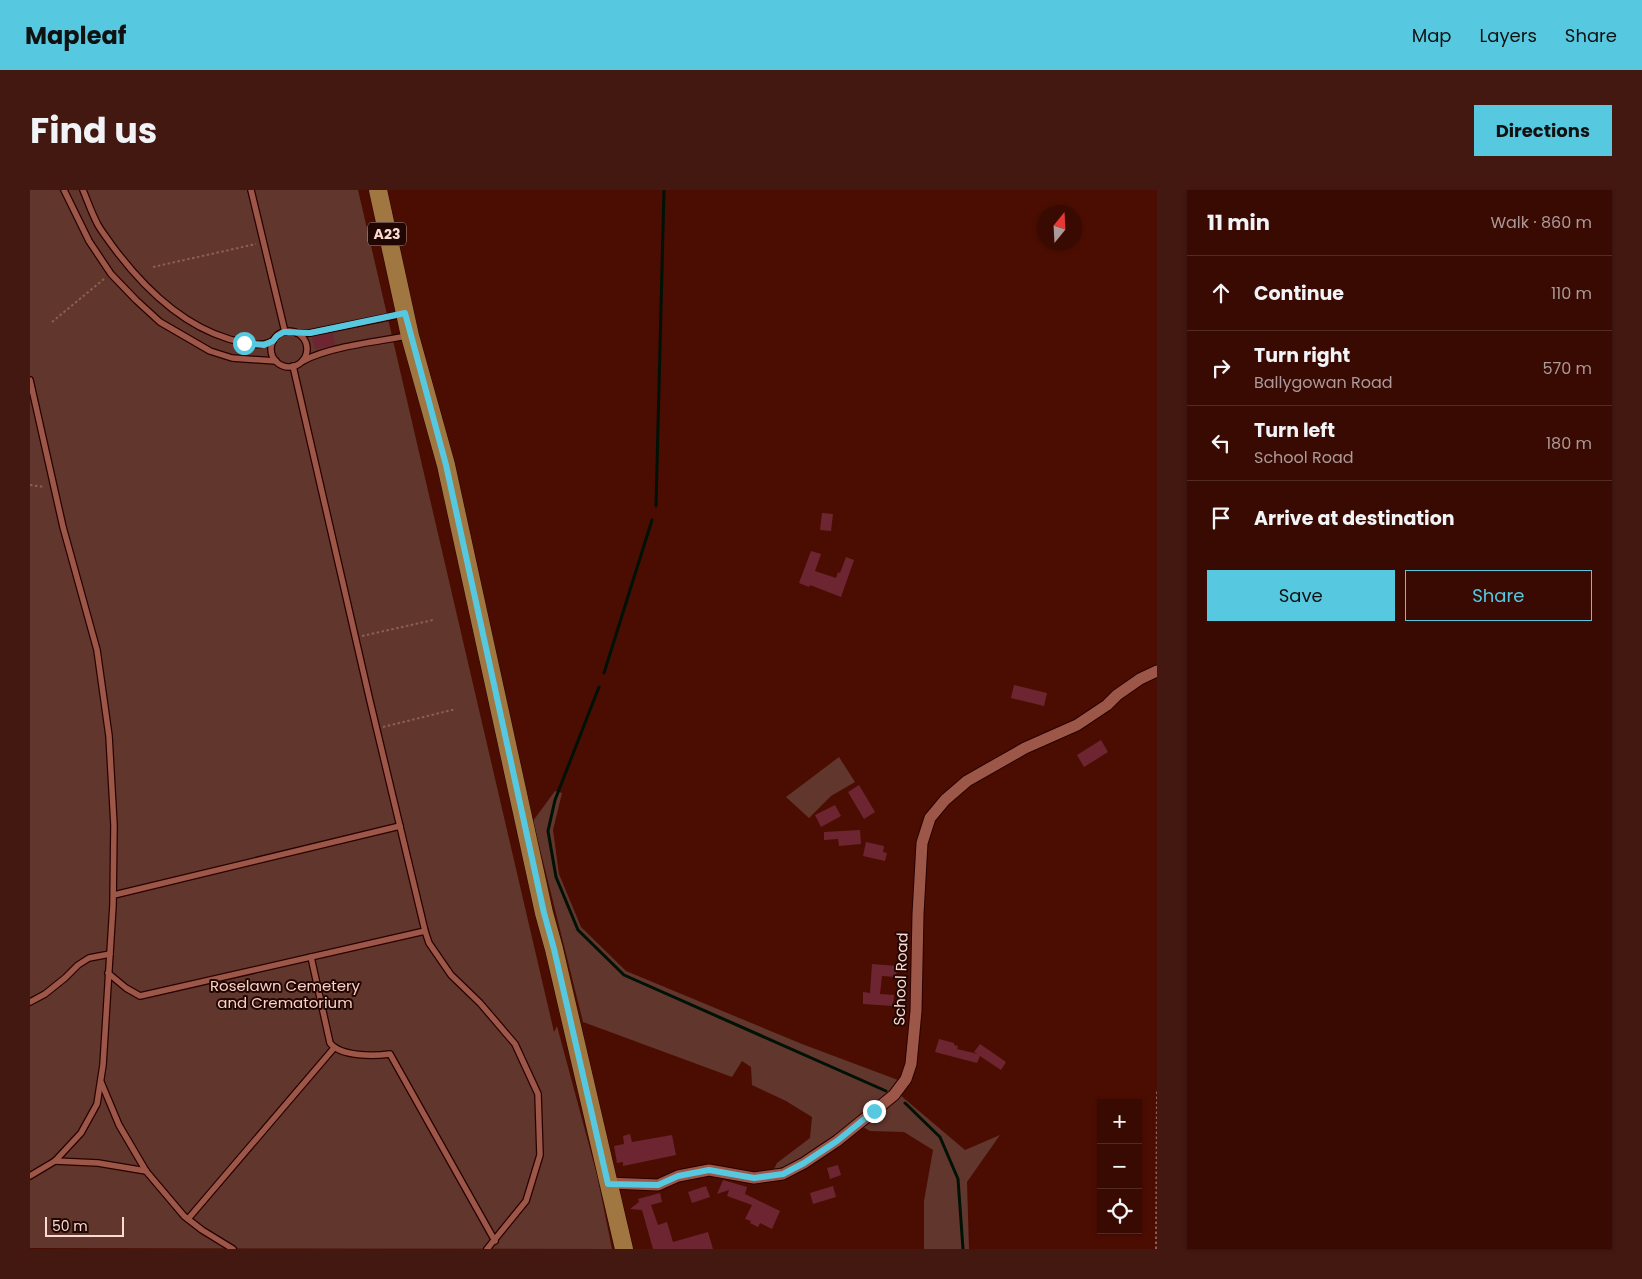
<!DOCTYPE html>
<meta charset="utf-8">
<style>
:root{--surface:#380a02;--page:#431811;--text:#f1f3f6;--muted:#ab9a99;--line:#522b24;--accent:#56c9e1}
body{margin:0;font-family:Poppins,sans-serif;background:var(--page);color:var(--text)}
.controls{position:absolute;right:15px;bottom:15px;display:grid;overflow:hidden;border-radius:0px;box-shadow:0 1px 4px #0004}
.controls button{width:45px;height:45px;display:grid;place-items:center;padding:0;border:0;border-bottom:1px solid var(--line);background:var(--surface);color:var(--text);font:25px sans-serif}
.compass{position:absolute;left:1007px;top:15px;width:45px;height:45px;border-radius:50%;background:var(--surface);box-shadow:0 1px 4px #0004;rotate:18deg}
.scale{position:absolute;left:15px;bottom:12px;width:79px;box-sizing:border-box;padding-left:5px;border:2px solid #fadad2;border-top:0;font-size:14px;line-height:18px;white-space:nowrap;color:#fadad2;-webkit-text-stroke:4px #210703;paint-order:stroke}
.stop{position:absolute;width:15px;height:15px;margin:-11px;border:4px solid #56c9e1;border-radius:50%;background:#fff}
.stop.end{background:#56c9e1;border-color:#fff;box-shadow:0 1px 5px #0008}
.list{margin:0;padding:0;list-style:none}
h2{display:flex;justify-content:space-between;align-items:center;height:65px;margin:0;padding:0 20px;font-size:21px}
h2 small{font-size:16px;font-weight:400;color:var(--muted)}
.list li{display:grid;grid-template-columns:32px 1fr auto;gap:15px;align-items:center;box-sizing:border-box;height:75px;padding:0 20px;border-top:1px solid var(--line)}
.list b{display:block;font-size:19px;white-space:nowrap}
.list p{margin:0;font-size:16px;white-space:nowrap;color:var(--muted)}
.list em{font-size:16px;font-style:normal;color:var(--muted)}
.actions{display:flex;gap:10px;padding:15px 20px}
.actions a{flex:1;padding:11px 0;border:1px solid var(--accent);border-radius:0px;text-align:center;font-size:18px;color:var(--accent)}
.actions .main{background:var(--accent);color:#111}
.icon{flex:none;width:28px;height:28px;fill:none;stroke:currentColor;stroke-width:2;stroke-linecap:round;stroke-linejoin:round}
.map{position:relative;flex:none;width:1127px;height:1059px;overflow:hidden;border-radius:0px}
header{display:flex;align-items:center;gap:30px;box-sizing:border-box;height:70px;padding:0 25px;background:var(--accent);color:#111}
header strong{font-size:24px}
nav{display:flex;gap:28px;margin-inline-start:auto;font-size:18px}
.intro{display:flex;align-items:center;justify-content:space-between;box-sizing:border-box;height:120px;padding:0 30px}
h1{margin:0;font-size:35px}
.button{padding:12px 22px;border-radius:0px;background:var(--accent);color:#111;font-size:18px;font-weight:700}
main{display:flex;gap:30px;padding:0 30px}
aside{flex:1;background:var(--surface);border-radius:0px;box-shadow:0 1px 4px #0004}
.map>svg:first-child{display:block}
.green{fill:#61362c}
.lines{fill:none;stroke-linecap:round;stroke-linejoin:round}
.stream{stroke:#001105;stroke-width:3}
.building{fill:#6d2531}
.lane-casing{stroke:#290000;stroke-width:8}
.street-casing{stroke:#290000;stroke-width:13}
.primary-casing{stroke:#290000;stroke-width:19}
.path{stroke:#905e54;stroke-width:2;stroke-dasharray:2.5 2.5;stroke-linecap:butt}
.lane{stroke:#9c5748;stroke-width:5.5}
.street{stroke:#9c5748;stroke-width:11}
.primary{stroke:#a07641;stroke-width:18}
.route{stroke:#56c9e1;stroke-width:6}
.labels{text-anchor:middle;stroke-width:4;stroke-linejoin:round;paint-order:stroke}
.shield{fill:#210703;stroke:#b99b94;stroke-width:1}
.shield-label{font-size:14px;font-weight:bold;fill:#fadad2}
.street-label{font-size:15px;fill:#fadad2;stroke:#210703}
.park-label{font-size:15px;fill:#fdd0c6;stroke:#210703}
</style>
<header>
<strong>Mapleaf</strong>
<nav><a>Map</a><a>Layers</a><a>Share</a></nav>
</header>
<div class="intro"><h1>Find us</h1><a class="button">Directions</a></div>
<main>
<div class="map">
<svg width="1127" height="1059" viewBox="0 0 1127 1059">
<rect width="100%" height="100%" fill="#4b0d02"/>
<!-- green -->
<g class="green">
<path d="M0,0H328L524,842L527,836L567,985L582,1059L0,1058Z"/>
<path d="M809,567L825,592L801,606L779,628L756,607Z"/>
<path d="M525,601L532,603L523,640L529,684L551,737L596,781L772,854L868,890L863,899L935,960L970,945L937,992L939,1059H894V1011L903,960L874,942L840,941L824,932L759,976L744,979L747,973L780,948L782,927L756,911L722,895L721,877L712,871L702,887L553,832L503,631Z"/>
</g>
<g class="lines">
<!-- stream -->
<g class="stream">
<path d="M626,316L634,0"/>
<path d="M574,483L622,330"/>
<path d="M569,497L525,610L518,641L526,687L548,740L594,785L856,901"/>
<path d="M875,913L910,947L928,989L933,1059"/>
</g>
</g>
<!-- building -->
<g class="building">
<path d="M303,143L305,155L285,159L282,147Z"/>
<path d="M792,323L803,324L801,341L790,340Z"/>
<path d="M781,361L791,364L785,381L806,388L808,382L810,383L816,367L824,370L811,407L780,395L779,397L769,393Z"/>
<path d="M984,495L1017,503L1014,516L981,508Z"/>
<path d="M1071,550L1078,562L1054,577L1047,565Z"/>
<path d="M829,595L845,622L834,629L818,602Z"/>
<path d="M805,615L811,626L791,637L785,625Z"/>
<path d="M830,640L831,654L809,656L808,649L794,650V642Z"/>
<path d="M836,652L854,656L853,662L857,663L855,671L833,666Z"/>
<path d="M842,774L867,776L866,787L852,786L850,804L864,805L863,816L833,814V802L840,803Z"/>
<path d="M909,849L924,853V855L928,856L927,859L948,864L944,862L950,854L976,872L971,880L950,866L947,873L905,862Z"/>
<path d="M600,944L602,952L642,945L646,965L593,976V972L587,973L584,956L594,954L593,946Z"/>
<path d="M808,975L811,985L800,989L797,978Z"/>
<path d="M693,990L717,997L715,1004L750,1021L742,1039L730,1033L728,1037L720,1033L721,1031L715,1029L722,1015L697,1006L699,1000L687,1004Z"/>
<path d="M676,996L680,1007L662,1013L658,1002Z"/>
<path d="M803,996L806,1007L783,1014L780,1003Z"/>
<path d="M630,1003L632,1012L621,1015L628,1035L637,1032L643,1052L678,1042L683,1059H623L612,1020L600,1019L609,1012L608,1009Z"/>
</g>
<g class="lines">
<defs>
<g id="lane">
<path d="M34,0L59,51L81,84L106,110L130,132L180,161L202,168L246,171"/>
<path d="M53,0C58,12 62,24 68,35C72,42 77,48 81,54C111,95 149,134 199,149C214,153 228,158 243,151"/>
<path d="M221,0L255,142"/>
<circle cx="259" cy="159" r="18"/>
<path d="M267,143H280L373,124"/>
<path d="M273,171C298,157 349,151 378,146"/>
<path d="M263,176L340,511L395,741L399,753L421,785L450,813L485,854L508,904L510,965L496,1011L457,1059"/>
<path d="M0,190L33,337L67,460L79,546L84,635L83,715L73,875L67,914L51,943L25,971L0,986"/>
<path d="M84,705L370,636"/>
<path d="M281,767L300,853C311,867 344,866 360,864L465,1051"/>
<path d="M78,783L96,798L110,806L395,741"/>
<path d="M0,812L15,804L35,788L48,775L59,768L80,764"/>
<path d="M71,892L89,935L116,981L154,1026L172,1040L203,1059"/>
<path d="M25,971L68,973L116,981"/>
<path d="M158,1029L304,858"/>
</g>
<path id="street" d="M578,993L628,995L648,986L679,980L724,988L753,984L774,973L807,951L864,905L876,889L881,874L886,821L888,724L892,653L900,628L915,610L937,591L995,558L1047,535L1077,515L1087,505L1110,489L1127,481"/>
<path id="primary" d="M348,0L380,146L416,275L514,723L524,759L594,1059"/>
</defs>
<!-- lane casing -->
<use href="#lane" class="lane-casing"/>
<!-- street casing -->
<use href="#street" class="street-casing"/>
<!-- primary casing -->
<use href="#primary" class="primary-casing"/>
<!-- path -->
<g class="path">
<path d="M123,77L226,54"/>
<path d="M22,132L74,89"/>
<path d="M0,295L15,297"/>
<path d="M332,446L403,430"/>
<path d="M353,537L426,519"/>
<path d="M1126,1059L1127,900"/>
</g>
<!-- lane -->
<use href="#lane" class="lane"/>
<!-- street -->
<use href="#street" class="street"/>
<!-- primary -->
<use href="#primary" class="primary"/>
</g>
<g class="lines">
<!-- route -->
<path class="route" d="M214,153L234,155L243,151L247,146L254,142L280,143L375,123L416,275L514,723L524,759L578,994L628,995L648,986L679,980L724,988L753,984L774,973L807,951L844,921"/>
</g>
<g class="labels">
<!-- shield labels -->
<rect class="shield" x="338" y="32.5" width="38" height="23" rx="4"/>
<g class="shield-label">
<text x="357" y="49">A23</text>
</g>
<!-- street labels -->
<g class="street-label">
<text transform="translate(871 789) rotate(-88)" y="5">School Road</text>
</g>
<!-- park labels -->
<g class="park-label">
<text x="255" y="801">Roselawn Cemetery<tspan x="255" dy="17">and Crematorium</tspan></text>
</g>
</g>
</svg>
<div class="controls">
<button>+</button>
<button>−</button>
<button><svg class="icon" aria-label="locate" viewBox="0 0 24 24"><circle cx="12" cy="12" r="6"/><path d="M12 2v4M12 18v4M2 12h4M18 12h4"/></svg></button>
</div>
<svg class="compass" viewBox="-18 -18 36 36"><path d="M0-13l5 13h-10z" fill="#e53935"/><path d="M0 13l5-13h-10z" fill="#ab9a99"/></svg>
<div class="scale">50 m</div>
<div class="stop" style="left:214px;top:153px"></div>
<div class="stop end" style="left:844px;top:921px"></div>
</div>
<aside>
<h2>11 min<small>Walk · 860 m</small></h2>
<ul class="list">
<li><svg class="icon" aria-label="ahead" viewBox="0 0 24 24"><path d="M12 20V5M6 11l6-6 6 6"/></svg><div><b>Continue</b></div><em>110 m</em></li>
<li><svg class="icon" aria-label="right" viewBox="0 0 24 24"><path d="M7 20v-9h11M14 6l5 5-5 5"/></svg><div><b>Turn right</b><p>Ballygowan Road</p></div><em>570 m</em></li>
<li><svg class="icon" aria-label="left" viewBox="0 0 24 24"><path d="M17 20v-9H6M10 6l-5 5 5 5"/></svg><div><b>Turn left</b><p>School Road</p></div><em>180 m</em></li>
<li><svg class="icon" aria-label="arrive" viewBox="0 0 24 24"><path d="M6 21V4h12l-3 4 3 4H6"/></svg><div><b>Arrive at destination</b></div></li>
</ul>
<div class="actions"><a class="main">Save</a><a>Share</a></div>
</aside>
</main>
